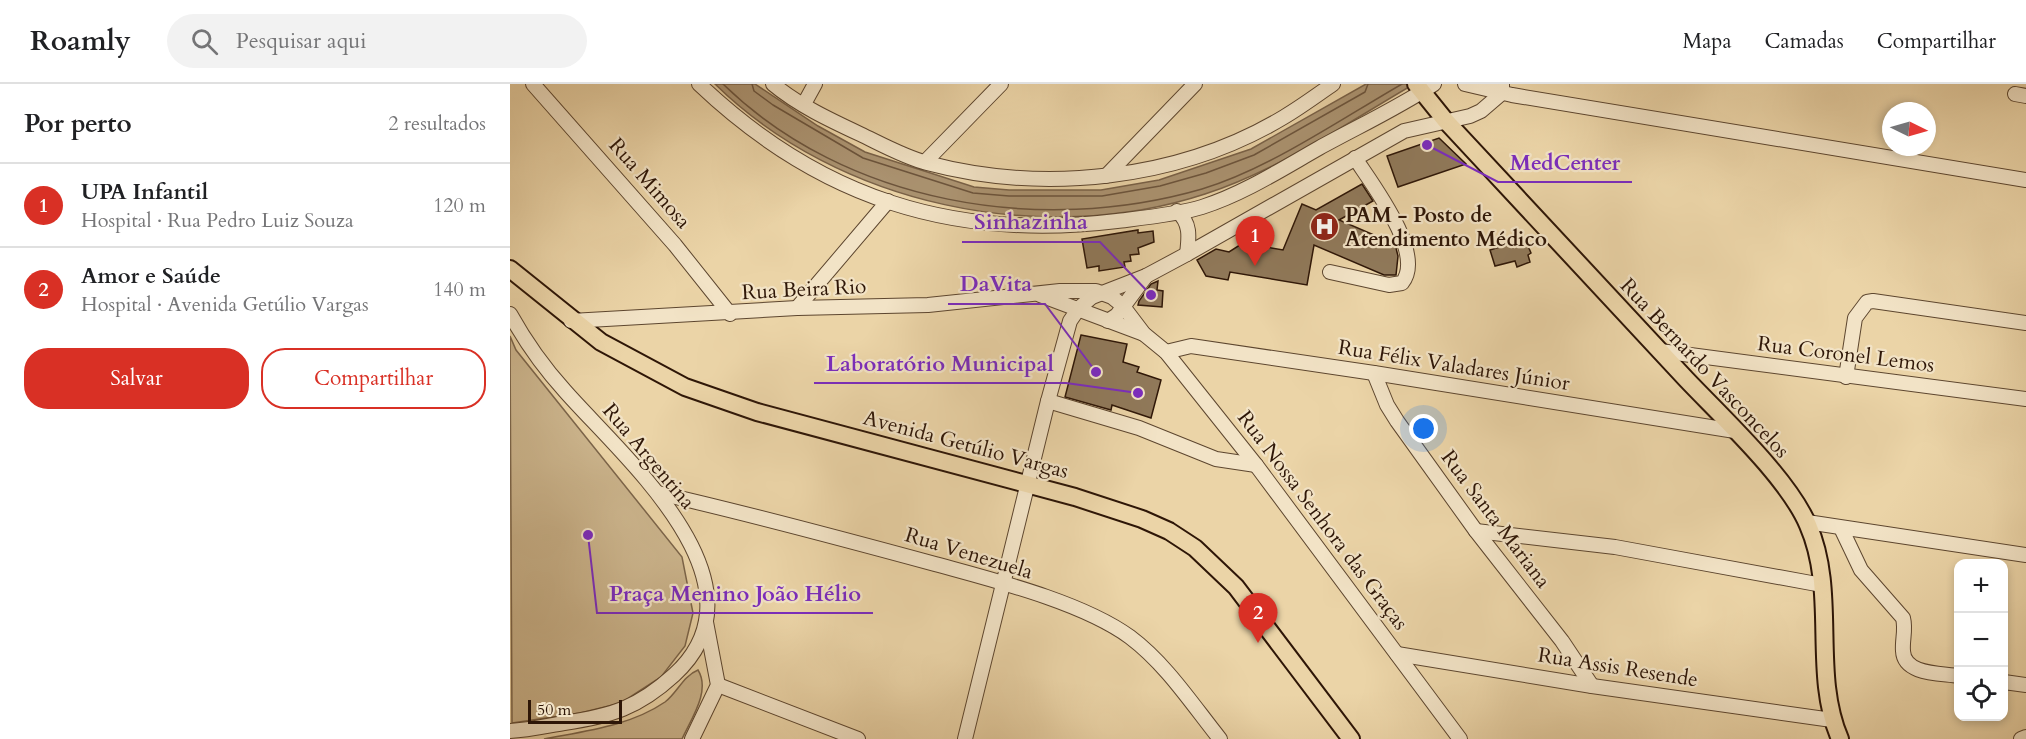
<!DOCTYPE html>
<html lang="pt">
<meta charset="utf-8">
<style>
:root{--surface:#fff;--page:#f2f2f2;--text:#202124;--muted:#757577;--line:#e0e0e0;--accent:#d93025}
body{margin:0;font-family:Cardo,serif;background:var(--page);color:var(--text)}
.controls{position:absolute;right:18px;bottom:18px;display:grid;overflow:hidden;border-radius:12px;box-shadow:0 3px 9px #0003}
.controls button{width:54px;height:54px;display:grid;place-items:center;padding:0;border:0;border-bottom:2px solid var(--line);background:var(--surface);color:var(--text);font:30px sans-serif}
.compass{position:absolute;left:1372px;top:18px;width:54px;height:54px;border-radius:50%;background:var(--surface);box-shadow:0 3px 9px #0003;rotate:95deg}
.scale{position:absolute;left:18px;bottom:15px;width:94px;box-sizing:border-box;padding-left:6px;border:3px solid #2e1607;border-top:0;font-size:16px;line-height:21px;white-space:nowrap;color:#2e1607;-webkit-text-stroke:4px #f2e3c6;paint-order:stroke}
.you{position:absolute;left:914px;top:345px;width:21px;height:21px;margin:-15px;border:4px solid #fff;border-radius:50%;background:#1a73e8;box-shadow:0 0 0 9px #1a73e833}
.badge{display:grid;place-items:center;width:39px;height:39px;border-radius:50%;background:var(--accent);color:#fff;font-size:20px;font-weight:700}
.pin{position:absolute;translate:-50% -50px;filter:drop-shadow(0 2px 3px #0008)}
.pin::after{content:'';position:absolute;top:32px;width:21px;height:18px;background:inherit;clip-path:polygon(0 0,100% 0,50% 100%)}
.list{margin:0;padding:0;list-style:none}
h2{display:flex;justify-content:space-between;align-items:center;height:78px;margin:0;padding:0 24px;font-size:26px}
h2 small{font-size:20px;font-weight:400;color:var(--muted)}
.list li{display:grid;grid-template-columns:39px 1fr auto;gap:18px;align-items:center;box-sizing:border-box;height:84px;padding:0 24px;border-top:2px solid var(--line)}
.list b{display:block;font-size:22px;white-space:nowrap}
.list p{margin:0;font-size:20px;white-space:nowrap;color:var(--muted)}
.list em{font-size:20px;font-style:normal;color:var(--muted)}
.actions{display:flex;gap:12px;padding:18px 24px}
.actions a{flex:1;padding:14px 0;border:2px solid var(--accent);border-radius:24px;text-align:center;font-size:21px;color:var(--accent)}
.actions .main{background:var(--accent);color:#fff}
.icon{flex:none;width:33px;height:33px;fill:none;stroke:currentColor;stroke-width:2;stroke-linecap:round;stroke-linejoin:round}
.map{position:relative;flex:none;width:1516px;height:655px;overflow:hidden}
header{display:flex;align-items:center;gap:36px;box-sizing:border-box;height:84px;padding:0 30px;background:var(--surface);border-bottom:2px solid var(--line)}
header strong{font-size:28px}
nav{display:flex;gap:33px;margin-inline-start:auto;font-size:21px}
.search{width:420px;height:54px;background:var(--page);display:flex;align-items:center;gap:15px;box-sizing:border-box;padding:0 21px;border-radius:33px;color:var(--muted);font-size:22px}
main{display:flex}
aside{flex:1;background:var(--surface)}
.map>svg:first-child{display:block}
.green{fill:#cbb48c;stroke:#7c654a;stroke-width:1.5}
.water{fill:#ab9371;stroke:#796147;stroke-width:1.5}
.lines{fill:none;stroke-linecap:round;stroke-linejoin:round}
.shore{stroke:#6c543c;stroke-width:1.5}
.building{fill:#90795a;stroke:#2e1607;stroke-width:1.5}
.minor-casing{stroke:#5d462f;stroke-width:16}
.major-casing{stroke:#2e1607;stroke-width:20}
.minor{stroke:#f2e3c6;stroke-width:14}
.major{stroke:#ebd4a7;stroke-width:16}
.labels{text-anchor:middle;stroke-width:4.5;stroke-linejoin:round;paint-order:stroke}
.street-label{font-size:21px;fill:#2e1607;stroke:#f2e3c6}
.poi-label{font-size:21px;font-weight:bold;fill:#2e1607;stroke:#f2e3c6;text-anchor:start}
.leader{fill:none;stroke:#7b2cbf;stroke-width:2}
.callout-dot{fill:#7b2cbf;stroke:#f2e3c6;stroke-width:2}
.callout-label{font-size:22px;text-anchor:middle;font-weight:bold;fill:#7b2cbf;stroke:#f2e3c6;stroke-width:4.5;stroke-linejoin:round;paint-order:stroke}
</style>
<header>
<strong>Roamly</strong>
<div class="search"><svg class="icon" aria-label="search" viewBox="0 0 24 24"><circle cx="10" cy="10" r="6"/><path d="M15 15l6 6"/></svg>Pesquisar aqui</div>
<nav><a>Mapa</a><a>Camadas</a><a>Compartilhar</a></nav>
</header>
<main>
<aside>
<h2>Por perto<small>2 resultados</small></h2>
<ul class="list">
<li><span class="badge">1</span><div><b>UPA Infantil</b><p>Hospital · Rua Pedro Luiz Souza</p></div><em>120 m</em></li>
<li><span class="badge">2</span><div><b>Amor e Saúde</b><p>Hospital · Avenida Getúlio Vargas</p></div><em>140 m</em></li>
</ul>
<div class="actions"><a class="main">Salvar</a><a>Compartilhar</a></div>
</aside>
<div class="map">
<svg width="1516" height="655" viewBox="0 0 1516 655">
<rect width="100%" height="100%" fill="#ebd4a7"/>
<filter id="stains"><feTurbulence type="fractalNoise" baseFrequency=".00333" numOctaves="4"/><feColorMatrix values="0 0 0 0 .2 0 0 0 0 .09 0 0 0 0 .02 0 0 0 .5 -.17"/></filter>
<radialGradient id="worn" r=".72"><stop offset=".6" stop-color="#630" stop-opacity="0"/><stop offset="1" stop-color="#630" stop-opacity=".3"/></radialGradient>
<!-- green -->
<g class="green">
<path d="M0,252L6,266L172,473L183,529L175,562L151,593L111,619L70,629L2,639Z"/>
<path d="M188,586C201,607 181,635 172,655H34C75,647 120,642 155,618C167,609 173,592 188,586Z"/>
</g>
<!-- water -->
<path class="water" d="M205,0H245L308,42L355,68L464,103L499,106H591L649,96L741,65L856,0H904C837,39 769,86 695,110C531,164 328,121 205,0Z"/>
<g class="lines">
<!-- shore -->
<g class="shore">
<path d="M213,0C336,120 530,152 692,105C759,85 831,35 892,0"/>
<path d="M242,0L244,7L263,21L353,74L463,109L499,112H592L650,102L696,89L744,71L855,8L858,0"/>
</g>
</g>
<!-- building -->
<g class="building">
<path d="M929,54L956,80L888,103L877,72Z"/>
<path d="M852,100L863,117L829,136L885,160L888,172L886,191H874L804,161L797,201L720,188L718,196L696,192L687,176L706,165L719,168L733,159L773,166L792,120L806,126Z"/>
<path d="M628,146V149L643,147L644,158L628,164L629,170L620,171L621,177L614,178L615,183L589,187V182L577,184L572,155Z"/>
<path d="M1015,155L1021,169L1018,171L1020,178L1007,183L1005,177L985,182L980,166Z"/>
<path d="M648,197L647,206L653,207L652,223L628,221L629,217L641,200Z"/>
<path d="M571,251L617,260L613,278L629,283L627,288L651,296L641,334L602,321L601,326L555,313Z"/>
</g>
<g class="lines">
<defs>
<g id="minor">
<path d="M23,0L165,161L220,230"/>
<path d="M189,0C309,114 443,157 607,137C631,134 670,130 692,123C733,110 772,85 809,64C847,43 888,24 924,0"/>
<path d="M263,0C288,21 320,36 350,50C371,60 394,73 417,79C534,110 669,96 774,33C791,23 807,11 823,0"/>
<path d="M955,0L1002,11L1516,96"/>
<path d="M1505,10L1516,12"/>
<path d="M294,20L305,0"/>
<path d="M415,78L491,0"/>
<path d="M596,92L685,0"/>
<path d="M667,127C681,139 679,153 677,170"/>
<path d="M820,188L879,201L892,199C916,170 862,100 845,74"/>
<path d="M530,211L634,250"/>
<path d="M287,224L378,117"/>
<path d="M0,230C15,257 34,284 55,307C113,373 264,500 164,591C128,624 101,632 54,639C36,642 18,646 0,647"/>
<path d="M61,237L287,224L418,221L550,207H586L602,213L612,221L634,250L656,268L746,381L950,655"/>
<path d="M598,237L607,231L636,192"/>
<path d="M1150,267L1516,315"/>
<path d="M656,268L681,262L864,289L1225,347"/>
<path d="M864,289L877,321L887,337L966,447L1052,557L1082,602"/>
<path d="M1336,293L1345,234L1357,218L1363,217L1516,239"/>
<path d="M538,317L629,344L706,375L746,381"/>
<path d="M148,409C241,430 333,455 425,480C483,496 572,518 620,553C656,580 682,620 710,655"/>
<path d="M1297,438L1516,471"/>
<path d="M1331,444L1351,486L1393,534C1396,546 1392,556 1393,567C1394,591 1431,589 1448,592"/>
<path d="M966,447L1105,463L1312,501"/>
<path d="M887,570L1082,602L1322,636"/>
<path d="M1494,598L1516,601"/>
<path d="M208,601L348,655"/>
<path d="M182,655L208,601L196,538"/>
<path d="M455,655L538,317L560,237L569,224L582,213L636,192L677,170L894,47L960,32L971,27L992,9V0"/>
<path d="M1511,655L1516,653"/>
</g>
<g id="major">
<path d="M906,0L935,36C1015,123 1096,209 1176,295C1213,334 1278,394 1298,441C1328,509 1301,588 1330,655"/>
<path d="M0,185L91,258L175,303L247,328L565,413L632,435L659,447L685,464L726,503L841,655"/>
</g>
</defs>
<!-- minor casing -->
<use href="#minor" class="minor-casing"/>
<!-- major casing -->
<use href="#major" class="major-casing"/>
<!-- minor -->
<use href="#minor" class="minor"/>
<!-- major -->
<use href="#major" class="major"/>
</g>
<!-- icons -->
<defs>
<symbol id="hospital-disc" viewBox="-11 -11 22 22"><circle r="9.5" fill="#8f2418" stroke="#f2e3c6"/><path d="M-5-5h3v3.5h4V-5h3V5h-3V1.5h-4V5h-3Z" fill="#fff"/></symbol>
</defs>
<g fill-rule="evenodd">
<use href="#hospital-disc" x="798" y="126" width="33" height="33"/>
</g>
<g class="labels">
<!-- street labels -->
<g class="street-label">
<text transform="translate(140 99) rotate(49)" y="7">Rua Mimosa</text>
<text transform="translate(294 205) rotate(-3)" y="7">Rua Beira Rio</text>
<text transform="translate(1336 270) rotate(7)" y="7">Rua Coronel Lemos</text>
<text transform="translate(944 281) rotate(9)" y="7">Rua Félix Valadares Júnior</text>
<text transform="translate(1195 284) rotate(47)" y="7">Rua Bernardo Vasconcelos</text>
<text transform="translate(456 360) rotate(15)" y="7">Avenida Getúlio Vargas</text>
<text transform="translate(139 372) rotate(50)" y="7">Rua Argentina</text>
<text transform="translate(986 435) rotate(53)" y="7">Rua Santa Mariana</text>
<text transform="translate(813 436) rotate(53)" y="7">Rua Nossa Senhora das Graças</text>
<text transform="translate(459 469) rotate(17)" y="7">Rua Venezuela</text>
<text transform="translate(1108 583) rotate(9)" y="7">Rua Assis Resende</text>
</g>
<!-- poi labels -->
<g class="poi-label">
<text x="835" y="138">PAM - Posto de<tspan x="835" dy="24">Atendimento Médico</tspan></text>
</g>
</g>
<!-- callouts -->
<path class="leader" d="M917 61L988 98H1122M641 211L590 158H452M586 288L535 220H438M628 309L556 299H304M78 451L87 529H363"/>
<g class="callout-dot">
<circle cx="917" cy="61" r="6"/>
<circle cx="641" cy="211" r="6"/>
<circle cx="586" cy="288" r="6"/>
<circle cx="628" cy="309" r="6"/>
<circle cx="78" cy="451" r="6"/>
</g>
<g class="callout-label">
<text x="1055" y="86">MedCenter</text>
<text x="521" y="145">Sinhazinha</text>
<text x="486" y="207">DaVita</text>
<text x="430" y="287">Laboratório Municipal</text>
<text x="225" y="517">Praça Menino João Hélio</text>
</g>
<rect width="100%" height="100%" filter="url(#stains)"/>
<rect width="100%" height="100%" fill="url(#worn)"/>
</svg>
<div class="controls">
<button>+</button>
<button>−</button>
<button><svg class="icon" aria-label="locate" viewBox="0 0 24 24"><circle cx="12" cy="12" r="6"/><path d="M12 2v4M12 18v4M2 12h4M18 12h4"/></svg></button>
</div>
<svg class="compass" viewBox="-18 -18 36 36"><path d="M0-13l5 13h-10z" fill="#e53935"/><path d="M0 13l5-13h-10z" fill="#757577"/></svg>
<div class="scale">50 m</div>
<div class="you"></div>
<div class="pin badge" style="left:745px;top:182px">1</div>
<div class="pin badge" style="left:748px;top:559px">2</div>
</div>
</main>
